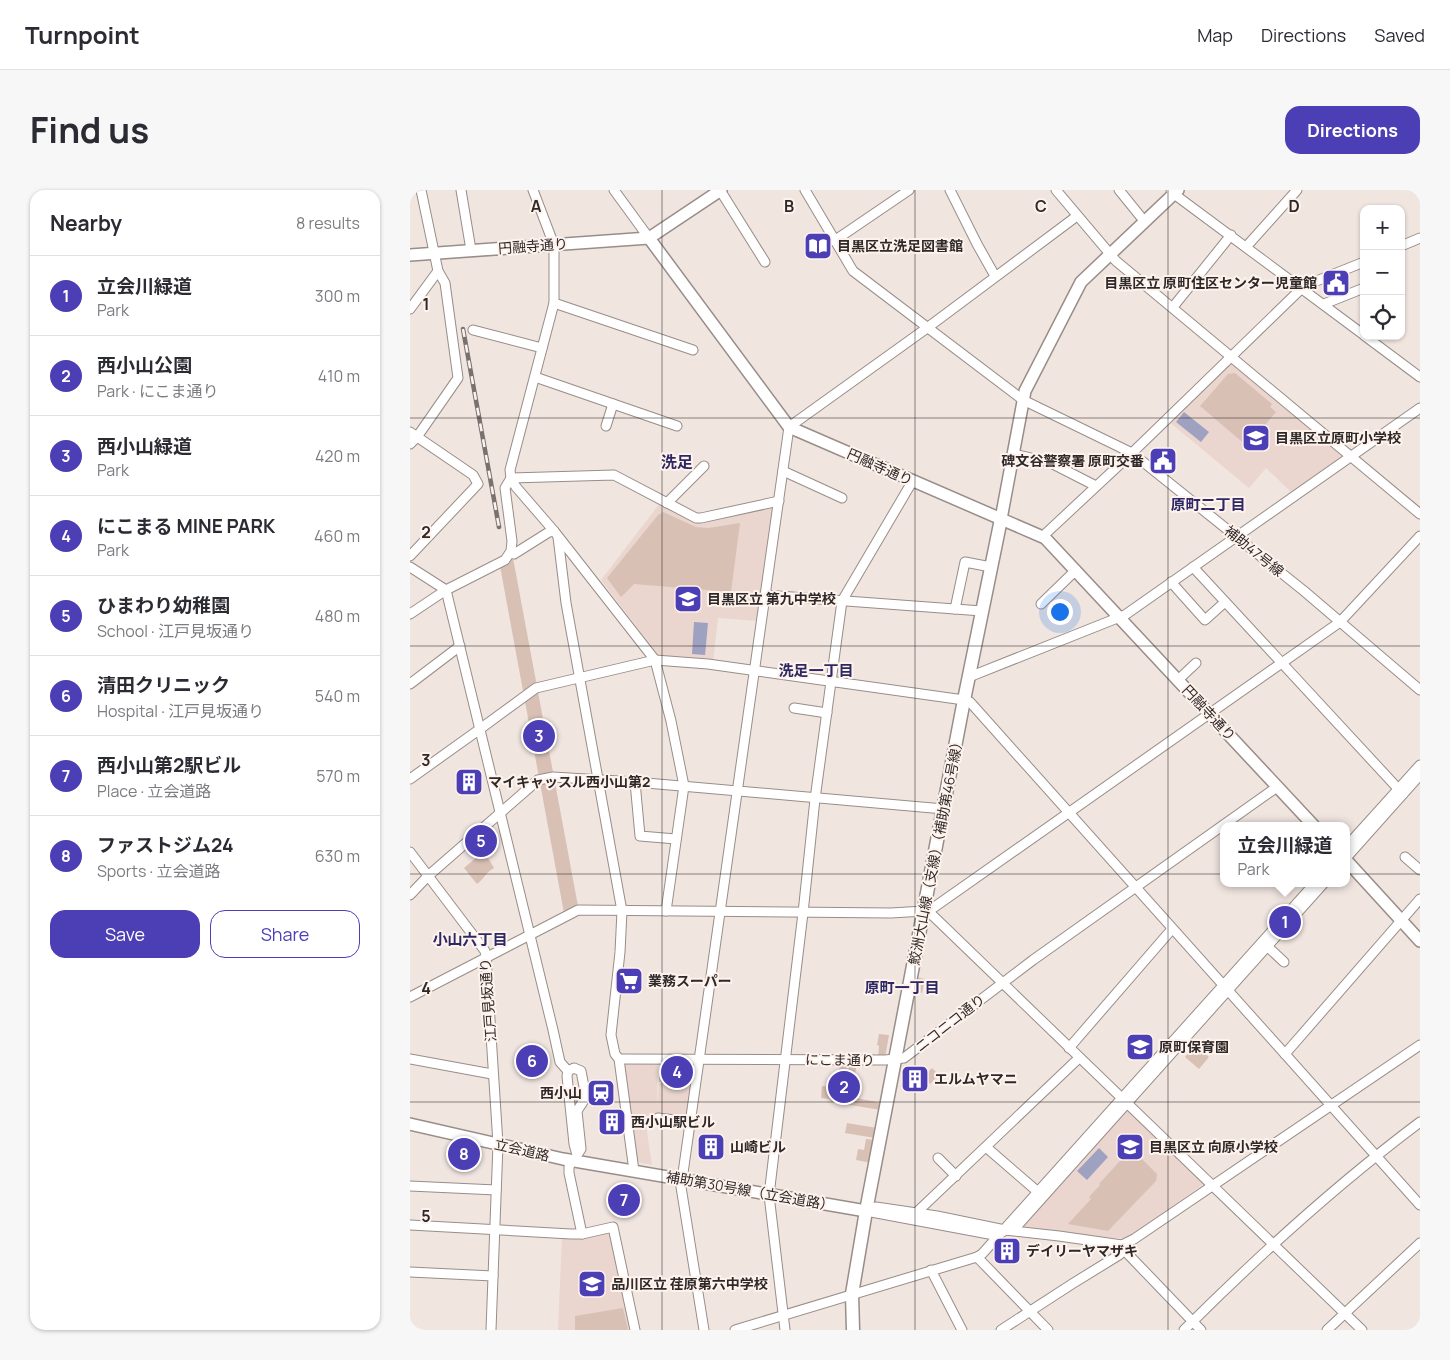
<!DOCTYPE html>
<meta charset="utf-8">
<style>
:root{--surface:#fff;--page:#f7f7f7;--text:#2b2b33;--muted:#7c7c81;--line:#e1e1e2;--accent:#4c3eb5}
body{margin:0;font-family:Manrope,"Noto Sans JP",sans-serif;background:var(--page);color:var(--text)}
.controls{position:absolute;right:15px;top:15px;display:grid;overflow:hidden;border-radius:10px;box-shadow:0 1px 4px #0004}
.controls button{width:45px;height:45px;display:grid;place-items:center;padding:0;border:0;border-bottom:1px solid var(--line);background:var(--surface);color:var(--text);font:25px sans-serif}
.you{position:absolute;left:649px;top:421px;width:18px;height:18px;margin:-12px;border:4px solid #fff;border-radius:50%;background:#1a73e8;box-shadow:0 0 0 8px #1a73e833}
.badge{display:grid;place-items:center;width:32px;height:32px;border-radius:50%;background:var(--accent);color:#fff;font-size:16px;font-weight:700}
.pin{position:absolute;translate:-50% -50%;border:2px solid #fff;box-shadow:0 1px 5px #0006}
.popup{position:absolute;left:810px;top:632px;width:130px;height:65px;box-sizing:border-box;display:grid;place-content:center;border-radius:10px;background:var(--surface);filter:drop-shadow(0 1px 4px #0005);font-size:16px;white-space:nowrap;color:var(--muted)}
.popup b{font-size:19px;color:var(--text)}
.popup::after{content:'';position:absolute;left:50%;top:100%;margin-left:-10px;border:10px solid transparent;border-top-color:var(--surface)}
.list{margin:0;padding:0;list-style:none}
h2{display:flex;justify-content:space-between;align-items:center;height:65px;margin:0;padding:0 20px;font-size:21px}
h2 small{font-size:16px;font-weight:400;color:var(--muted)}
.list li{display:grid;grid-template-columns:32px 1fr auto;gap:15px;align-items:center;box-sizing:border-box;height:80px;padding:0 20px;border-top:1px solid var(--line)}
.list b{display:block;font-size:19px;white-space:nowrap}
.list p{margin:0;font-size:16px;white-space:nowrap;color:var(--muted)}
.list em{font-size:16px;font-style:normal;color:var(--muted)}
.actions{display:flex;gap:10px;padding:15px 20px}
.actions a{flex:1;padding:11px 0;border:1px solid var(--accent);border-radius:15px;text-align:center;font-size:18px;color:var(--accent)}
.actions .main{background:var(--accent);color:#fff}
.icon{flex:none;width:28px;height:28px;fill:none;stroke:currentColor;stroke-width:2;stroke-linecap:round;stroke-linejoin:round}
.map{position:relative;flex:none;width:1010px;height:1140px;overflow:hidden;border-radius:15px}
header{display:flex;align-items:center;gap:30px;box-sizing:border-box;height:70px;padding:0 25px;background:var(--surface);border-bottom:1px solid var(--line)}
header strong{font-size:24px}
nav{display:flex;gap:28px;margin-inline-start:auto;font-size:18px}
.intro{display:flex;align-items:center;justify-content:space-between;box-sizing:border-box;height:120px;padding:0 30px}
h1{margin:0;font-size:35px}
.button{padding:12px 22px;border-radius:15px;background:var(--accent);color:#fff;font-size:18px;font-weight:700}
main{display:flex;gap:30px;padding:0 30px}
aside{flex:1;background:var(--surface);border-radius:15px;box-shadow:0 1px 4px #0004}
.map>svg:first-child{display:block}
.built{fill:#ead6ce}
.green{fill:#d9c0b5}
.water{fill:#9fa1c1}
.lines{fill:none;stroke-linecap:round;stroke-linejoin:round}
.minor-casing{stroke:#988d88;stroke-width:11}
.tertiary-casing{stroke:#988d88;stroke-width:14}
.secondary-casing{stroke:#988d88;stroke-width:15}
.minor{stroke:#fff;stroke-width:9}
.tertiary{stroke:#fff;stroke-width:11}
.secondary{stroke:#fff;stroke-width:12}
.rail-casing{stroke:#78716e;stroke-width:4.5}
.rail{stroke:#fef2ed;stroke-width:2.5;stroke-dasharray:8;stroke-linecap:butt}
.grid{fill:none;stroke:#2e2928;stroke-width:1;stroke-opacity:0.55}
.labels{text-anchor:middle;stroke-width:4;stroke-linejoin:round;paint-order:stroke}
.street-label{font-size:14px;fill:#2e2928;stroke:#fef2ed}
.poi-label{font-size:14px;font-weight:bold;fill:#2e2928;stroke:#fef2ed;text-anchor:start}
.neighbourhood-label{font-size:15px;font-weight:bold;fill:#2c2863;stroke:#fef2ed}
.quarter-label{font-size:16px;font-weight:bold;fill:#2c2863;stroke:#fef2ed}
.grid-label{font-size:16px;text-anchor:middle;font-weight:bold;fill:#2e2928;stroke:#fef2ed;stroke-width:4;stroke-linejoin:round;paint-order:stroke}
</style>
<header>
<strong>Turnpoint</strong>
<nav><a>Map</a><a>Directions</a><a>Saved</a></nav>
</header>
<div class="intro"><h1>Find us</h1><a class="button">Directions</a></div>
<main>
<aside>
<h2>Nearby<small>8 results</small></h2>
<ul class="list">
<li><span class="badge">1</span><div><b>立会川緑道</b><p>Park</p></div><em>300 m</em></li>
<li><span class="badge">2</span><div><b>西小山公園</b><p>Park · にこま通り</p></div><em>410 m</em></li>
<li><span class="badge">3</span><div><b>西小山緑道</b><p>Park</p></div><em>420 m</em></li>
<li><span class="badge">4</span><div><b>にこまる MINE PARK</b><p>Park</p></div><em>460 m</em></li>
<li><span class="badge">5</span><div><b>ひまわり幼稚園</b><p>School · 江戸見坂通り</p></div><em>480 m</em></li>
<li><span class="badge">6</span><div><b>清田クリニック</b><p>Hospital · 江戸見坂通り</p></div><em>540 m</em></li>
<li><span class="badge">7</span><div><b>西小山第2駅ビル</b><p>Place · 立会道路</p></div><em>570 m</em></li>
<li><span class="badge">8</span><div><b>ファストジム24</b><p>Sports · 立会道路</p></div><em>630 m</em></li>
</ul>
<div class="actions"><a class="main">Save</a><a>Share</a></div>
</aside>
<div class="map">
<svg width="1010" height="1140" viewBox="0 0 1010 1140">
<rect width="100%" height="100%" fill="#f1e5e0"/>
<!-- built -->
<g class="built">
<path d="M821,172L933,264V267L882,303L856,278L839,298L758,231Z"/>
<path d="M250,313L291,333L362,316L365,317L348,431L308,428L303,472L249,466L191,390Z"/>
<path d="M213,871L248,872L247,916L249,893H283L278,930L250,926L247,923L246,936L236,935L242,975L227,972L218,920V896Z"/>
<path d="M716,921H719L795,993L717,1048H704L614,1038L612,1035Z"/>
<path d="M198,1041L203,1045L222,1140H148L152,1047Z"/>
</g>
<!-- green -->
<g class="green">
<path d="M825,183L862,214L860,217L866,222L837,256L790,216L818,184Z"/>
<path d="M253,322L286,337L298,338L330,333L321,402L224,394L211,407L197,388L248,325Z"/>
<path d="M103,368L168,716L154,723L90,376Z"/>
<path d="M74,661L84,678C76,682 74,689 67,694L54,678Z"/>
<path d="M506,787L515,789L512,803L504,801Z"/>
<path d="M469,844L479,845L475,868L468,867L469,856L467,855Z"/>
<path d="M785,855L799,867L789,879L775,867Z"/>
<path d="M250,872L286,873L283,892H249Z"/>
<path d="M431,872L447,873L441,907L472,913L471,920L422,912L419,909L411,908L412,896L425,897Z"/>
<path d="M522,878L529,885L520,894L516,890L519,881Z"/>
<path d="M164,899H170L173,907L166,917L163,916L162,903Z"/>
<path d="M437,933L467,938L465,948L435,943Z"/>
<path d="M456,949L466,950L462,973L446,970L448,959L454,960Z"/>
<path d="M724,961L747,984L746,991L698,1041L658,1034L681,1009L679,1007L690,995L689,994L718,962Z"/>
<path d="M213,1118L218,1140H165V1126Z"/>
</g>
<!-- water -->
<g class="water">
<path d="M774,222L799,242L791,252L766,232Z"/>
<path d="M284,432L298,433L295,465L282,464Z"/>
<path d="M689,958L698,967L677,990L667,981Z"/>
</g>
<g class="lines">
<defs>
<g id="minor">
<path d="M51,0L61,60"/>
<path d="M123,0L144,55V113L100,280L101,288L106,297L144,341L245,470L261,531L274,596L256,721"/>
<path d="M204,0L239,48"/>
<path d="M310,0L355,72"/>
<path d="M395,0L443,81L613,210L722,263L894,401L1010,500"/>
<path d="M540,0L567,54L585,86"/>
<path d="M646,0L706,71L1010,324"/>
<path d="M709,0L735,32"/>
<path d="M761,0L764,4L954,145"/>
<path d="M424,51L499,0"/>
<path d="M991,56L1010,48"/>
<path d="M836,57L887,0"/>
<path d="M144,113L283,160"/>
<path d="M914,114L954,98"/>
<path d="M763,117L821,45"/>
<path d="M0,119L28,81L11,0"/>
<path d="M63,140L132,158"/>
<path d="M955,146L1010,187"/>
<path d="M125,187L267,236"/>
<path d="M196,236L203,214"/>
<path d="M0,242L63,285L68,294L0,366"/>
<path d="M0,254L7,247L48,188L35,93L28,81"/>
<path d="M603,264L639,272L686,296"/>
<path d="M373,281L432,308"/>
<path d="M101,288L204,285L286,328H291L369,311"/>
<path d="M257,313L294,276"/>
<path d="M148,347L156,413L212,721L210,762L201,845L205,864L209,869L224,981"/>
<path d="M632,347L722,263L894,96L954,72"/>
<path d="M104,364L139,342L144,341"/>
<path d="M0,377L36,400L143,840L150,872L158,881"/>
<path d="M783,377L993,604"/>
<path d="M761,392L795,430L815,412"/>
<path d="M355,405L572,421"/>
<path d="M631,414L666,380"/>
<path d="M545,419L555,372L581,377"/>
<path d="M0,424L36,400L95,370L101,361L102,351L95,298L101,288"/>
<path d="M559,487L715,425L1010,218"/>
<path d="M768,490L786,473"/>
<path d="M0,494L50,456"/>
<path d="M384,518L417,523"/>
<path d="M0,589L70,539L126,498L245,470L298,474L554,510L560,512L1010,1015"/>
<path d="M225,592L230,646L266,649"/>
<path d="M936,657L1010,575"/>
<path d="M0,662L75,761L76,767L88,954L81,1140"/>
<path d="M995,667L1010,680"/>
<path d="M936,668L1010,585"/>
<path d="M0,705L18,686L128,590L143,587L225,592L534,619"/>
<path d="M517,720L952,1140"/>
<path d="M857,756L874,772"/>
<path d="M0,807L168,720L481,723L514,721L523,718L930,432L1010,346"/>
<path d="M659,858L762,739"/>
<path d="M875,864L1010,709"/>
<path d="M0,869L82,884"/>
<path d="M209,869L475,870L494,868L623,770L867,597"/>
<path d="M164,878L171,881L176,907L167,921L171,959L167,965L164,954L157,886L158,881Z"/>
<path d="M248,928L281,932"/>
<path d="M576,957L628,1002"/>
<path d="M528,968L546,986"/>
<path d="M162,970L159,977V983L172,1044"/>
<path d="M0,996L86,1000"/>
<path d="M456,1021L466,1017L527,1026L595,1040L649,1046L712,1055L724,1049L1010,855"/>
<path d="M456,1021L584,1045L607,1036L914,693"/>
<path d="M506,1023L669,868"/>
<path d="M0,1035L161,1044H172L203,1037L225,1140"/>
<path d="M712,1055L714,1060L791,1140"/>
<path d="M567,1067L638,1140"/>
<path d="M521,1080L552,1140"/>
<path d="M0,1082L83,1086"/>
<path d="M294,1140L271,997L379,237L517,138L667,26"/>
<path d="M325,1140L567,1067L572,1064L905,693"/>
<path d="M375,1140L359,1005L393,723L405,609L432,411L502,292"/>
<path d="M591,1140L662,1094L709,1065L714,1060"/>
<path d="M774,1140C848,1066 926,995 1010,932"/>
<path d="M917,1140L1010,1053"/>
</g>
<g id="tertiary">
<path d="M239,48L379,237L635,348L904,636"/>
<path d="M239,48L311,0"/>
<path d="M0,65L239,48"/>
<path d="M591,329L615,201L671,92L768,0"/>
<path d="M936,670L1010,751"/>
<path d="M0,934L153,969L456,1021"/>
</g>
<path id="secondary" d="M443,1140L442,1104L456,1021L554,510L591,329"/>
</defs>
<!-- minor casing -->
<use href="#minor" class="minor-casing"/>
<!-- tertiary casing -->
<use href="#tertiary" class="tertiary-casing"/>
<!-- secondary casing -->
<use href="#secondary" class="secondary-casing"/>
<!-- minor -->
<use href="#minor" class="minor"/>
<!-- tertiary -->
<use href="#tertiary" class="tertiary"/>
<!-- secondary -->
<use href="#secondary" class="secondary"/>
<defs>
<path id="rail" d="M53,139L89,337"/>
</defs>
<!-- rail casing -->
<use href="#rail" class="rail-casing"/>
<!-- rail -->
<use href="#rail" class="rail"/>
</g>
<!-- grid -->
<path class="grid" d="M252,0V1140M505,0V1140M758,0V1140M0,228H1010M0,456H1010M0,684H1010M0,912H1010"/>
<!-- icons -->
<defs>
<symbol id="library-square" viewBox="-11 -11 22 22"><rect x="-9" y="-9" width="18" height="18" rx="4" fill="#4c3eb5" stroke="#fef2ed"/><path d="M-6-4Q-3-5.5-.7-3.5V5Q-3 3-6 4ZM6-4Q3-5.5 .7-3.5V5Q3 3 6 4Z" fill="#fff"/></symbol>
<symbol id="civic-square" viewBox="-11 -11 22 22"><rect x="-9" y="-9" width="18" height="18" rx="4" fill="#4c3eb5" stroke="#fef2ed"/><path d="M-.6-6.5H3V-4.5H.6V-3L4-1V1h2V6H-6V1h2V-1L-.6-3ZM-1.2 2.5V6h2.4V2.5Z" fill="#fff"/></symbol>
<symbol id="school-square" viewBox="-11 -11 22 22"><rect x="-9" y="-9" width="18" height="18" rx="4" fill="#4c3eb5" stroke="#fef2ed"/><path d="M0-5L7-2L0 1L-7-2ZM-4 1L0 2.5L4 1V4Q0 6-4 4Z" fill="#fff"/></symbol>
<symbol id="building-square" viewBox="-11 -11 22 22"><rect x="-9" y="-9" width="18" height="18" rx="4" fill="#4c3eb5" stroke="#fef2ed"/><path d="M-4-6H4V6H1V3H-1V6H-4ZM-2.5-4.3h1.7v1.8h-1.7ZM.8-4.3h1.7v1.8H.8ZM-2.5-1h1.7V.8h-1.7ZM.8-1h1.7V.8H.8Z" fill="#fff"/></symbol>
<symbol id="supermarket-square" viewBox="-11 -11 22 22"><rect x="-9" y="-9" width="18" height="18" rx="4" fill="#4c3eb5" stroke="#fef2ed"/><path d="M-6-5.5h2.5l.6 2H6L4.5 2H-2.5L-4.4-4H-6ZM-1.5 3.2a1.3 1.3 0 1 0 .1 0ZM3 3.2a1.3 1.3 0 1 0 .1 0Z" fill="#fff"/></symbol>
<symbol id="station-square" viewBox="-11 -11 22 22"><rect x="-9" y="-9" width="18" height="18" rx="4" fill="#4c3eb5" stroke="#fef2ed"/><path d="M-3-6H3Q5-6 5-4V2Q5 4 3 4L4.5 6H3L1.5 4h-3L-3 6H-4.5L-3 4Q-5 4-5 2V-4Q-5-6-3-6ZM-3.5-4v3h7v-3ZM-3.5 1v1.5H-2V1ZM2 1v1.5H3.5V1Z" fill="#fff"/></symbol>
</defs>
<g fill-rule="evenodd">
<use href="#library-square" x="392" y="40" width="32" height="32"/>
<use href="#civic-square" x="910" y="77" width="32" height="32"/>
<use href="#school-square" x="830" y="232" width="32" height="32"/>
<use href="#civic-square" x="737" y="255" width="32" height="32"/>
<use href="#school-square" x="262" y="393" width="32" height="32"/>
<use href="#building-square" x="43" y="576" width="32" height="32"/>
<use href="#supermarket-square" x="203" y="775" width="32" height="32"/>
<use href="#school-square" x="714" y="841" width="32" height="32"/>
<use href="#building-square" x="489" y="873" width="32" height="32"/>
<use href="#station-square" x="175" y="887" width="32" height="32"/>
<use href="#building-square" x="186" y="916" width="32" height="32"/>
<use href="#building-square" x="285" y="941" width="32" height="32"/>
<use href="#school-square" x="704" y="941" width="32" height="32"/>
<use href="#building-square" x="581" y="1045" width="32" height="32"/>
<use href="#school-square" x="166" y="1078" width="32" height="32"/>
</g>
<g class="labels">
<!-- street labels -->
<g class="street-label">
<text transform="translate(123 56) rotate(-4)" y="5">円融寺通り</text>
<text transform="translate(470 277) rotate(24)" y="5">円融寺通り</text>
<text transform="translate(844 361) rotate(39)" y="5">補助47号線</text>
<text transform="translate(799 523) rotate(47)" y="5">円融寺通り</text>
<text transform="translate(526 660) rotate(-79)" y="5">鮫洲大山線（支線）（補助第46号線）</text>
<text transform="translate(78 810) rotate(-94)" y="5">江戸見坂通り</text>
<text transform="translate(540 833) rotate(-38)" y="5">ニコニコ通り</text>
<text transform="translate(430 870) rotate(1)" y="5">にこま通り</text>
<text transform="translate(112 960) rotate(13)" y="5">立会道路</text>
<text transform="translate(340 1001) rotate(10)" y="5">補助第30号線（立会道路）</text>
</g>
<!-- poi labels -->
<g class="poi-label">
<text x="427" y="61">目黒区立洗足図書館</text>
<text x="907" y="98" text-anchor="end">目黒区立 原町住区センター児童館</text>
<text x="865" y="253">目黒区立原町小学校</text>
<text x="734" y="276" text-anchor="end">碑文谷警察署 原町交番</text>
<text x="297" y="414">目黒区立 第九中学校</text>
<text x="78" y="597">マイキャッスル西小山第2</text>
<text x="238" y="796">業務スーパー</text>
<text x="749" y="862">原町保育園</text>
<text x="524" y="894">エルムヤマニ</text>
<text x="172" y="908" text-anchor="end">西小山</text>
<text x="221" y="937">西小山駅ビル</text>
<text x="320" y="962">山崎ビル</text>
<text x="739" y="962">目黒区立 向原小学校</text>
<text x="616" y="1066">デイリーヤマザキ</text>
<text x="201" y="1099">品川区立 荏原第六中学校</text>
</g>
<!-- neighbourhood labels -->
<g class="neighbourhood-label">
<text x="798" y="320">原町二丁目</text>
<text x="406" y="486">洗足一丁目</text>
<text x="60" y="755">小山六丁目</text>
<text x="492" y="803">原町一丁目</text>
</g>
<!-- quarter labels -->
<g class="quarter-label">
<text x="267" y="278">洗足</text>
</g>
</g>
<g class="grid-label">
<text x="126" y="22">A</text>
<text x="379" y="22">B</text>
<text x="631" y="22">C</text>
<text x="884" y="22">D</text>
<text x="16" y="120">1</text>
<text x="16" y="348">2</text>
<text x="16" y="576">3</text>
<text x="16" y="804">4</text>
<text x="16" y="1032">5</text>
</g>
</svg>
<div class="controls">
<button>+</button>
<button>−</button>
<button><svg class="icon" aria-label="locate" viewBox="0 0 24 24"><circle cx="12" cy="12" r="6"/><path d="M12 2v4M12 18v4M2 12h4M18 12h4"/></svg></button>
</div>
<div class="you"></div>
<div class="pin badge" style="left:875px;top:732px">1</div>
<div class="popup"><b>立会川緑道</b>Park</div>
<div class="pin badge" style="left:434px;top:897px">2</div>
<div class="pin badge" style="left:129px;top:546px">3</div>
<div class="pin badge" style="left:267px;top:882px">4</div>
<div class="pin badge" style="left:71px;top:651px">5</div>
<div class="pin badge" style="left:122px;top:871px">6</div>
<div class="pin badge" style="left:214px;top:1010px">7</div>
<div class="pin badge" style="left:54px;top:964px">8</div>
</div>
</main>
